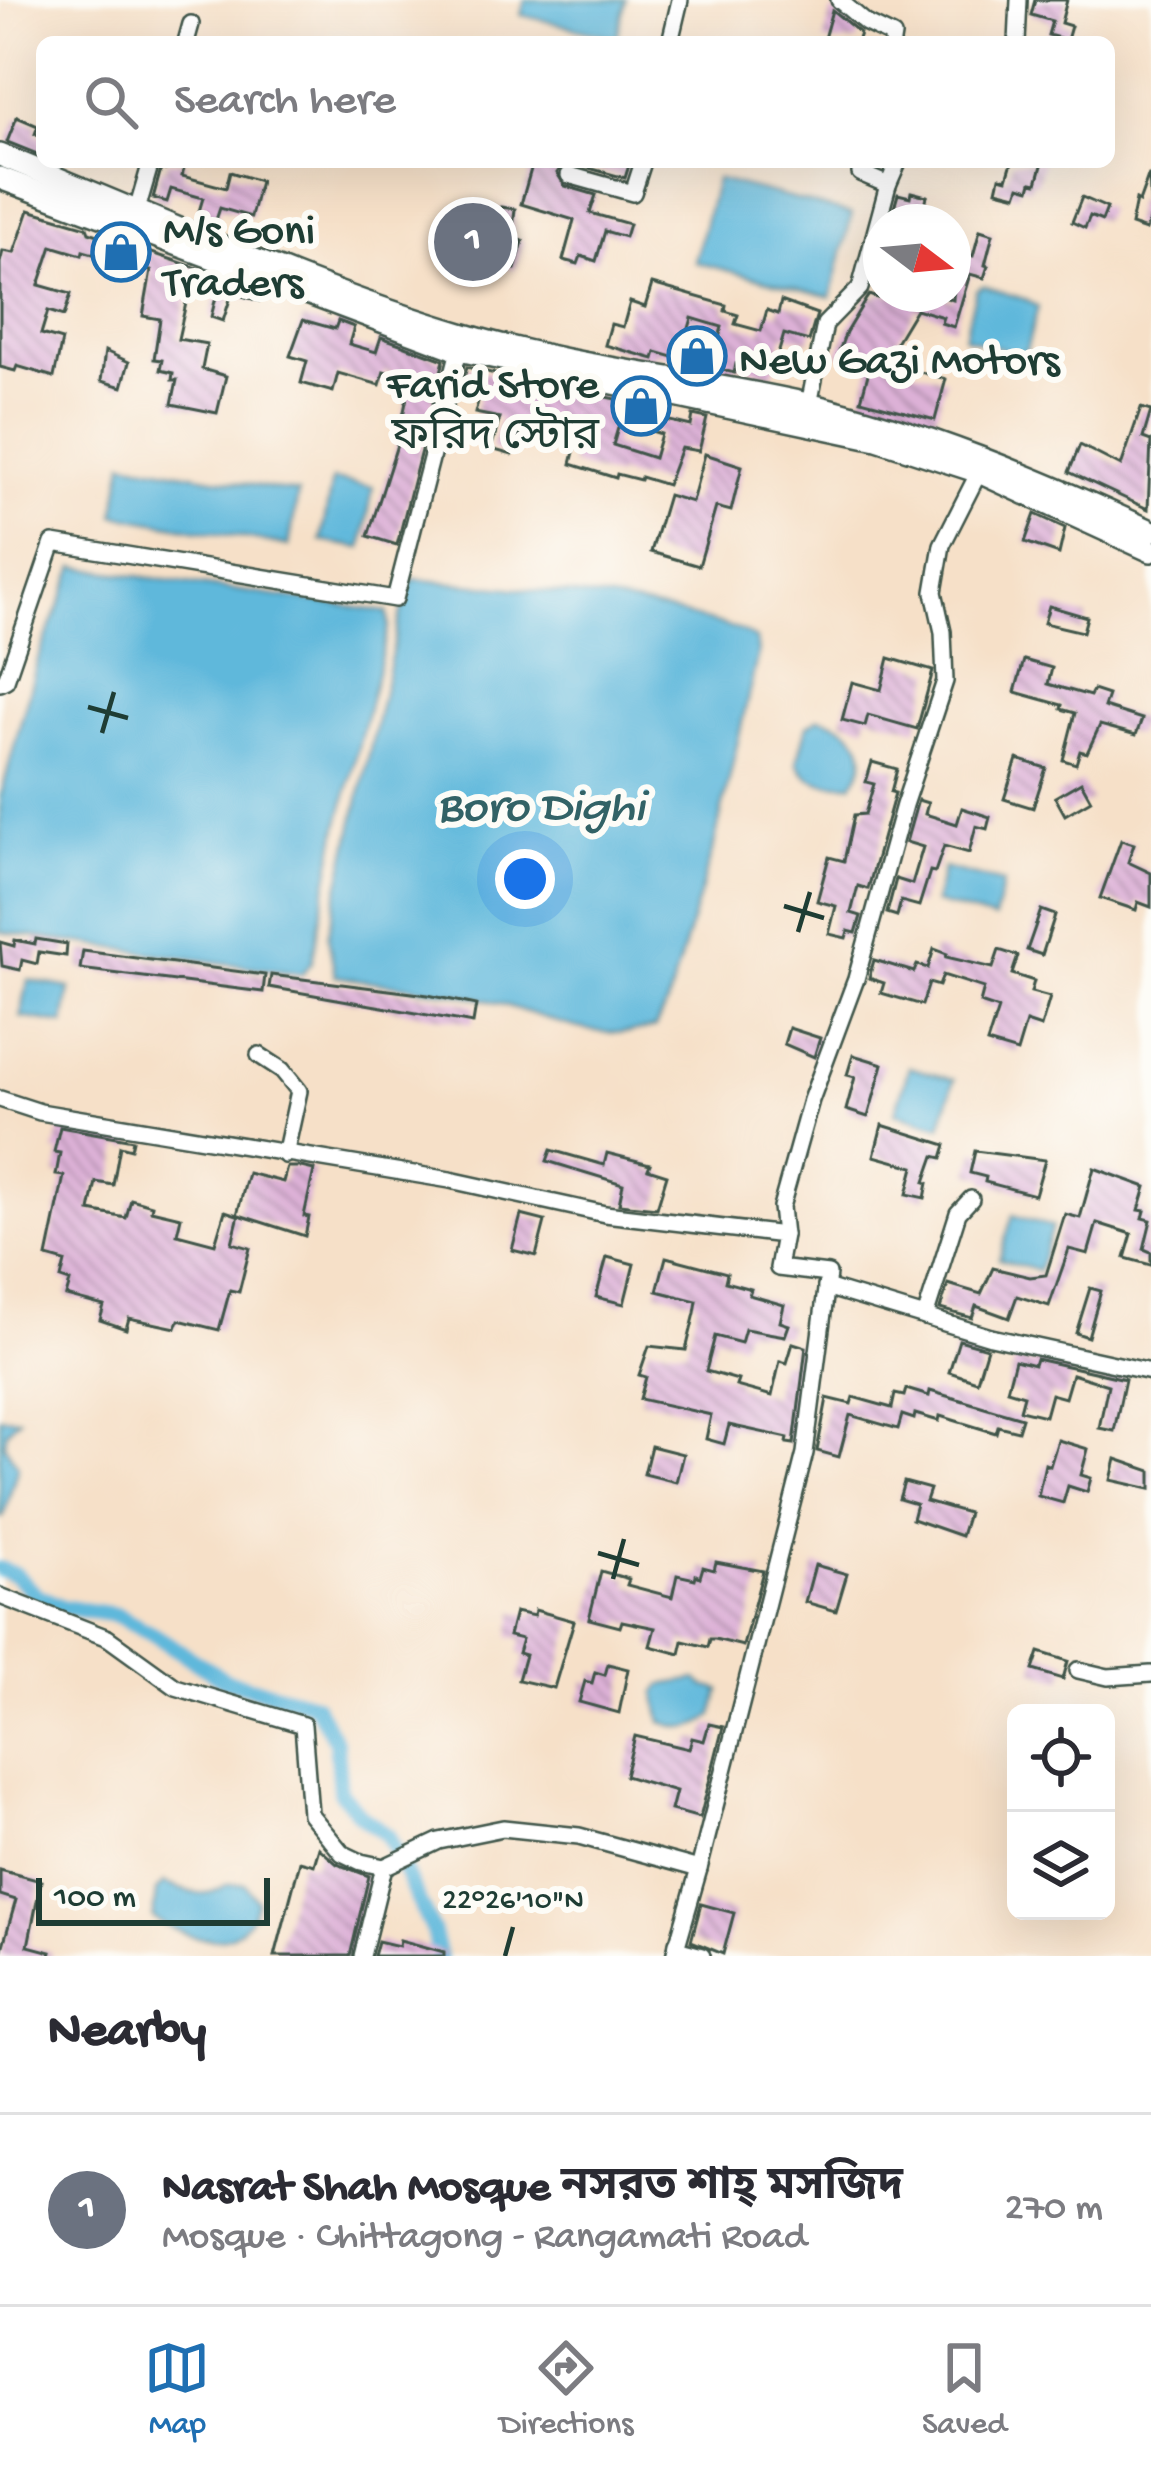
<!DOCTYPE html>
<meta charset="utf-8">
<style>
:root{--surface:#fff;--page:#f7f7f7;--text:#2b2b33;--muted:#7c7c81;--line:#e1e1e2;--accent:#1f6fb2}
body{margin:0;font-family:"Gochi Hand","Noto Sans Bengali",sans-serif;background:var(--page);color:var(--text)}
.controls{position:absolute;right:36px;bottom:36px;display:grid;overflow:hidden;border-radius:18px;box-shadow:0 12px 48px #0002}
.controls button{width:108px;height:108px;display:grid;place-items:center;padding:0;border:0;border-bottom:3px solid var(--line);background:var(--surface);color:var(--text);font:60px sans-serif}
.compass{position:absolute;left:863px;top:204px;width:108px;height:108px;border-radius:50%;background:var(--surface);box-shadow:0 12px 48px #0002;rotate:106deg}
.scale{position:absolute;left:36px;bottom:30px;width:234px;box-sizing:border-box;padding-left:12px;border:6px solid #1f3d34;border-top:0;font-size:33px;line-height:42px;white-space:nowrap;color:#1f3d34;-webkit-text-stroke:9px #fdfcf7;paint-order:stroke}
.you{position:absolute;left:525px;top:879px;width:42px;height:42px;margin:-30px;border:9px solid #fff;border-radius:50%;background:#1a73e8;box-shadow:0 0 0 18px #1a73e833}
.badge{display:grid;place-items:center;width:78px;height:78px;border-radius:50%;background:var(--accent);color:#fff;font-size:39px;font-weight:700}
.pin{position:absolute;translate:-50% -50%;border:6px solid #fff;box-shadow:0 3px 12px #0006}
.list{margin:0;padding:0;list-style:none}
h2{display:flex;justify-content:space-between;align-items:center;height:156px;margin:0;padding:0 48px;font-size:51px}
h2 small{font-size:39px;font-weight:400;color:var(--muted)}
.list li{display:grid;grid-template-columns:78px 1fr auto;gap:36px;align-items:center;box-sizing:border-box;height:192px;padding:0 48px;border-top:3px solid var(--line)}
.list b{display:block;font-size:45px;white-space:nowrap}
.list p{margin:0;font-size:39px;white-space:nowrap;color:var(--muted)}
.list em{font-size:39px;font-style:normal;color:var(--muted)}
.icon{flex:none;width:66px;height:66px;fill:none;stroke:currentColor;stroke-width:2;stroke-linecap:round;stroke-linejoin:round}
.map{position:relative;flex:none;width:1151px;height:1956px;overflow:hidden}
.search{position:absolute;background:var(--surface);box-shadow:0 12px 48px #0002;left:36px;right:36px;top:36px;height:132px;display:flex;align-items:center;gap:30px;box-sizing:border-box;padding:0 42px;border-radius:18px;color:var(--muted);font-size:45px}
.sheet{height:348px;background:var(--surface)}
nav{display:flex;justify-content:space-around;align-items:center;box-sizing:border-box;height:168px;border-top:3px solid var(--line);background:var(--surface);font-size:33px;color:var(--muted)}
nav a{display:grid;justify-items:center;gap:6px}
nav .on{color:var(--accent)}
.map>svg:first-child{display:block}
.water{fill:#5eb8db;stroke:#3e7a88;stroke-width:3}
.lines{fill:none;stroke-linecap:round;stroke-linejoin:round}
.canal{stroke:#5eb8db;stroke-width:16}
.building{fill:url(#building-back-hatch);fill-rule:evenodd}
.minor-casing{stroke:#3f554a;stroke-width:20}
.highway-casing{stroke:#3f554a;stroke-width:26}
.minor{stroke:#fff;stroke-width:15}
.highway{stroke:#fff;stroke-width:21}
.ticks{fill:none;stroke:#1f3d34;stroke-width:4.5}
.labels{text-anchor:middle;stroke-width:12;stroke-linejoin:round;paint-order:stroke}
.poi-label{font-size:45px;fill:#1f3d34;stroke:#fdfcf7;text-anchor:start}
.water-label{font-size:48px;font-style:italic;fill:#326266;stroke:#fdfcf7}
.ticks-label{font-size:30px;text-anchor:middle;fill:#1f3d34;stroke:#fdfcf7;stroke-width:12;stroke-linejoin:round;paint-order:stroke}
</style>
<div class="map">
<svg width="1151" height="1956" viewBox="0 0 1151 1956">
<defs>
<pattern id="building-back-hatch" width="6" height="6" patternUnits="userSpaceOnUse" patternTransform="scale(3)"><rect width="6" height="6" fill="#ddb1d7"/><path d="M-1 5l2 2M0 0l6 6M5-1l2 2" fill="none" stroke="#b391af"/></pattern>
</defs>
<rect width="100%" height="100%" fill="#fdfcf7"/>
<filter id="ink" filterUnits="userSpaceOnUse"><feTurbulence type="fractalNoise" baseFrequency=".00833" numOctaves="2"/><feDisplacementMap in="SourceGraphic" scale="24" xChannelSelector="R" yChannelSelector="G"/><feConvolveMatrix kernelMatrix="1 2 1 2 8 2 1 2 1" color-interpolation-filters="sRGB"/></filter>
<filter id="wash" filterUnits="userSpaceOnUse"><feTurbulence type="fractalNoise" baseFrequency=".004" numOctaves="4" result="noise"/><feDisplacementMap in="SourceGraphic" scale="48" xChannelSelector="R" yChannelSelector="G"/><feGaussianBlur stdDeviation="2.7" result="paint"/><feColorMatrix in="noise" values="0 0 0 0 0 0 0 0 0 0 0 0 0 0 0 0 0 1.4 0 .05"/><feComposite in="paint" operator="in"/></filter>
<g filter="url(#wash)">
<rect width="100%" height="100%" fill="#f6e0c8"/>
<!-- water -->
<g class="water">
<path d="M525,0H626L617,38L521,15Z"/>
<path d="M716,179L852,214L831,297L695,262Z"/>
<path d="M983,286L1024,299L1038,307L1026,350L1018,353L964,337L976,290Z"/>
<path d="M124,462L298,493L289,546L115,515Z"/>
<path d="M332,480L373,487L362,548L321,541Z"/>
<path d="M75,567L387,612L389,625L338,827L312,962L302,974L0,932V799L38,659Z"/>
<path d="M413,579C511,589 609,593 703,620C721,625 741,628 756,640L758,653L714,845L667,1004L655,1027C593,1046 542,1013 483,999C434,988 384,984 335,976L328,936L401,613Z"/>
<path d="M819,718C853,724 879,751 852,784C827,784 809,785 797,762L807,726Z"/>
<path d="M943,868L1003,883L994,919L934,903Z"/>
<path d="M28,980L70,988L64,1024L21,1017Z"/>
<path d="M909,1067L954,1080L941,1126L895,1113Z"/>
<path d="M1013,1215L1052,1227L1038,1271L999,1259Z"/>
<path d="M0,1417L19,1418L6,1432L4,1444L18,1466L3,1517L0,1516Z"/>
<path d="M697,1679L704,1686L720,1690L713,1715C697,1731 682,1729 662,1722L656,1693L662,1685Z"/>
<path d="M164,1883C187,1892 206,1901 227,1884H245L257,1900C243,1955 191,1942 153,1918L156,1891Z"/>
</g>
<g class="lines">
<!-- canal -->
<path class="canal" d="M0,1569L16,1575L35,1594L62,1607L116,1615L153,1634L225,1680L314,1704L336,1742L340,1792L360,1815L388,1836L433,1932L439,1956"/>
</g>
<g id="blocks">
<!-- building -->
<g class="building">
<path d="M1035,0H1067L1061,23L1071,26L1067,40L1048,35L1052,21L1031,15Z"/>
<path d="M832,10L860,33L857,42H823Z"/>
<path d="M17,117L38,126L35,134L42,136V156L7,142Z"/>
<path d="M168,162H186L182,176L226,188L230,172L260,181L251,217L220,208L215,223L197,218L203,198L171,189L167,202L153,198L161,169L165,170Z"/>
<path d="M533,162H630L625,178L571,163L562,166L557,173L565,186L596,195L590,213L629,224L625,237L605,231L596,261L581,256L578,264L563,260L574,220L521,204Z"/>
<path d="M1012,162H1043L1037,183L1032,182L1030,189L1020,186L1017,195L997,190L1000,177L1007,179Z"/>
<path d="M1149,174L1151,216L1146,230L1131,225L1136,200L1139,202Z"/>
<path d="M911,192L927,196L922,216L905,211L900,222H890L898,194L910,197Z"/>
<path d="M1082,197L1107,208L1102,221L1090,216L1085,228L1072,222Z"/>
<path d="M501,207L515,209L512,238L523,241L515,269L483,261L477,282L463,278L469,257L451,252L460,223L470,226L474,210L500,218Z"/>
<path d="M29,210L87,227L89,232L212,273L210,281L192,276L178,339L207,344L202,369L226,376L217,413L172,404L177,380H172L173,373L160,370L162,360L154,359L160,319L143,316L151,271L83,251L82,255L52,246L39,285L71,294L64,316L48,311L41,334L62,340L54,377L17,366L15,371L0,367V263L3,251L14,253Z"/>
<path d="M980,230L993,234L985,265L988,266L984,278L970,274L954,327L941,323L943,317L916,309L884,362L946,379L935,420L861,400L870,367L838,354L846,332L866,299L869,295L877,298L878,294H934L953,300L956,252L973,256Z"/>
<path d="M221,277L262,292L259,301L232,293L223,321L211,317Z"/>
<path d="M652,284L726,305L725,311L738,315L735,324L761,331L767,310L778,314L781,301L817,314L809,341L784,334L772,375L736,364L734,373L711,367L722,327L692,318L680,359L656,352L654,359L605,345L611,324L623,327L630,302L645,307Z"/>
<path d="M303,320L335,329L338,321L354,327L349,344L376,352L381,337L444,360L397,545L368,536L396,448L408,393L403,391L407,377L384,371L380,385L338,373L333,392L301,383L307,361L290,356Z"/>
<path d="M105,351L129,362L122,387L101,381Z"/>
<path d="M467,367L567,392L568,389L649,406L648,411L659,414L657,418L691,426L693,415L707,418L699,451L681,448L667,485L641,477L640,480L617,474L616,478L571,464L578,436L553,429L550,436L538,432L535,440L518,434L512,455L491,449L500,418L475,413L482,386L463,381ZM620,421L661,434L654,458L613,445Z"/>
<path d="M1141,408L1151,411L1143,438L1151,441L1148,509L1069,472L1080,445L1121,466Z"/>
<path d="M705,454L742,466L731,511L716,507L699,566L651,552L668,495L692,502Z"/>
<path d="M1035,514L1065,528L1059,554L1025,542Z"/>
<path d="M1049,606L1087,617L1083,632L1044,623Z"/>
<path d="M889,658L933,671L917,729L868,715L865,726L842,720L852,682L881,690Z"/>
<path d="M1024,660L1052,668L1048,684L1090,696L1093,690L1108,695L1104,707L1142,719L1136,735L1100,725L1087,753L1080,751L1076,764L1063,760L1075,713L1061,709L1062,705L1015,692Z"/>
<path d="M1017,759L1046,768L1033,808L1004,799Z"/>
<path d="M872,762L897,769L891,792L895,793L868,889L858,886L851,913L861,916L856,933L848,931L846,938L829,934L836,906L817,901L829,857L844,861L854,815L865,814L874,784L866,782Z"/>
<path d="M1081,782L1091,800L1065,815L1055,797Z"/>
<path d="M918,800L928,803L925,814L957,824L962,808L990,817L987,829L976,826L969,853L944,846L935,872L930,871L919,906L901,901L897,916L887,913L896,879L912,884L923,847L906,842Z"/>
<path d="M1121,840L1134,844L1128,862L1151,873V907L1138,902L1136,910L1100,898Z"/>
<path d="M1041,910L1055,915L1042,955L1027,950Z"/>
<path d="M36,939L67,944L66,956L39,952L37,964L22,960L20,970L2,966L0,942L14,946L15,940L35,944Z"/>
<path d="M934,949L947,954L946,957L993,968L999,950L1018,956L1012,974L1034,981L1031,992L1050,997L1041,1027L1026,1022L1017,1052L987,1043L998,1009L980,1003L984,988L943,975L939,986L929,983L922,1005L881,993L884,983L869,978L874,960L914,972L917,965L928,968Z"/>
<path d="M83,951L265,975L263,992L80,969Z"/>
<path d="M271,975L428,995L476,1005L473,1023L269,987Z"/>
<path d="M789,1028L820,1038L814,1057L784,1044Z"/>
<path d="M853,1055L883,1064L868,1117L846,1110L855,1077L847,1075Z"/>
<path d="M882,1125L946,1145L942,1158L934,1156L925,1182L928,1183L925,1198L907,1194L914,1167L874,1156Z"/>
<path d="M60,1127L133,1140L131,1149L120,1146L113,1185L96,1182L90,1211L126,1218L131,1199L152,1205L151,1210L181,1217L177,1234L215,1244L225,1211L237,1215L248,1173L283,1182L287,1167H301L314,1170L304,1216L309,1217L305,1236L239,1215L232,1243L250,1248L239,1292L230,1290L219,1330L179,1320L176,1328L129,1318L126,1329L100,1320L104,1306L66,1296L70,1282L61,1279L65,1262L47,1257L64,1176L56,1175L60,1153L54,1152Z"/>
<path d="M551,1150L604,1165L607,1153L650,1164L648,1169L667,1175L657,1208L619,1204L623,1184L547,1161Z"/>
<path d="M975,1151L1045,1160L1035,1195L985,1182L986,1177L970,1173Z"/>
<path d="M1094,1168L1146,1187L1139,1210L1145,1211L1143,1218L1151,1220L1144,1249L1151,1252V1265L1125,1258L1132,1234L1097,1223L1088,1254L1069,1249L1049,1306L1017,1296L1009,1318L976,1306L972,1318L940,1309L948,1284L981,1294L993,1268L1030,1277L1046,1275L1065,1214L1080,1218Z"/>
<path d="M521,1215L545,1221L536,1256L512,1250Z"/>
<path d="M607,1257L634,1264L624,1304L596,1297Z"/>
<path d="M666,1257L727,1273L725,1282L751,1289L749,1295L784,1305L780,1322L789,1325L785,1336L745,1329L741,1343L715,1336L706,1371L738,1380L736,1386L772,1396L780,1361L787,1363L793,1343L806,1347L794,1444L787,1443L788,1438L729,1425L724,1444L706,1439L711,1415L640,1399L646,1377L639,1375L649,1346L686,1350L695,1313L697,1301L657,1291Z"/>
<path d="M1090,1288L1101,1291L1088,1337L1076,1333Z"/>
<path d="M959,1340L987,1348L977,1381L949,1372Z"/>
<path d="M1036,1359L1125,1379L1114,1431L1099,1428L1108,1385L1072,1374L1065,1398L1051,1394L1045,1416L1020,1410L1024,1395L1007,1390L1015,1360L1034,1365Z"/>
<path d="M906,1389L929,1396L930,1391L1022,1418L1018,1431L998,1426L996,1433L940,1416L939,1421L915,1414L914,1419L902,1415L898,1429L850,1415L839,1457L817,1451L827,1398L851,1404L853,1397L892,1408L895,1394L904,1396Z"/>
<path d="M1058,1440L1088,1449L1081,1475L1091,1478L1087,1492L1068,1486L1063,1503L1038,1496L1045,1464L1050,1466Z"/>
<path d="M651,1446L683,1454L676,1482L644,1474Z"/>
<path d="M1116,1459L1151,1471V1489L1111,1480Z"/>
<path d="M904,1482L930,1489L926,1501L968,1513L961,1536L912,1519L916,1504L899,1499Z"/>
<path d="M716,1562L763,1571L743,1646L715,1639H710L708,1647L683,1641L680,1654L650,1646L655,1628L622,1621L620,1627L589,1619L601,1571L629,1579L627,1585L672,1597L677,1575L695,1579L696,1575L700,1577L703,1567L714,1570Z"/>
<path d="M815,1565L847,1574L836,1611L805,1602Z"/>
<path d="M535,1610L574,1621L554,1688L518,1680L525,1655L518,1653L522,1639L509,1636L515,1612L534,1616Z"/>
<path d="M1039,1652L1068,1661L1063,1679L1033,1670Z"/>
<path d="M608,1664L628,1669L619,1713L579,1702L585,1681L592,1683L595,1672L605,1675Z"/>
<path d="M709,1724L723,1727L700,1818L671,1810L676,1791L625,1776L635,1736L689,1749L692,1738L704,1741Z"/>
<path d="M319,1848L337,1864L369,1876L350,1956H275L300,1861L314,1865Z"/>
<path d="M0,1870L41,1881L28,1946L51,1952L50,1956H0L16,1900L0,1895Z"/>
<path d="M701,1904L734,1913L723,1954L691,1941Z"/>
<path d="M400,1940L444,1952V1956H374L378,1941L399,1946Z"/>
</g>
</g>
</g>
<g filter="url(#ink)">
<use href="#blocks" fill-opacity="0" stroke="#3f554a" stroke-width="3"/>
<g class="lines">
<defs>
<g id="minor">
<path d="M839,0L866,23L893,36L892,42"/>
<path d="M186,42L191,24"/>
<path d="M670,42L680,0"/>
<path d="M1017,42L1019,0"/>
<path d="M569,175L633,193L643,162"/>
<path d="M888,185L898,162"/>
<path d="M137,210L151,162"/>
<path d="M809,405L825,324L860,288L888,185L860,173L863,162"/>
<path d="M0,683L6,680L53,543L395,599L459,350"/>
<path d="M259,1055L282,1070L299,1091L285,1155"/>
<path d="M0,1099L40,1112L450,1180L605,1214L784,1235L778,1268L828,1274L805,1453L699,1869L579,1836L503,1828L439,1841L384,1867L361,1862L342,1853L310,1814L303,1725L176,1687L108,1638L0,1596"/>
<path d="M784,1235L781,1207L811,1100L856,979L904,805L945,681L943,632L934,592L942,545L979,472"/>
<path d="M826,1287L991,1337L1151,1372"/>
<path d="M925,1317L958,1213L971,1199"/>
<path d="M1078,1670L1108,1677L1151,1674"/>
<path d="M677,1943L676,1949L702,1956"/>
<path d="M362,1956L384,1867"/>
<path d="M674,1956L699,1869"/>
</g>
<g id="highway">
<path d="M0,155C154,216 306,288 465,335C574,368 691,378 803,403C924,431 1038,479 1151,531"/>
<path d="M0,178L459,350L877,439L979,472L1151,551"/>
</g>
</defs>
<!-- minor casing -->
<use href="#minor" class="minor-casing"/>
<!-- highway casing -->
<use href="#highway" class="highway-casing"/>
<!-- minor -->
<use href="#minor" class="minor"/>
<!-- highway -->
<use href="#highway" class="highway"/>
</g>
</g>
<!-- ticks -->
<path class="ticks" d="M88,707L128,718M102,733L114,692M784,906L824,918M798,932L810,892M598,1553L639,1565M613,1579L624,1539M505,1956L513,1927"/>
<!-- icons -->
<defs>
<symbol id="shop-ring" viewBox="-11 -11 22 22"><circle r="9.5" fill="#fdfcf7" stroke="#1f6fb2" stroke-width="1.5"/><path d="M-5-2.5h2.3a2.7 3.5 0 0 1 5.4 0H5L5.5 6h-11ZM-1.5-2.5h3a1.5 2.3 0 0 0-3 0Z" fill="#1f6fb2"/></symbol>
</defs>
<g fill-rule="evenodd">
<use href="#shop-ring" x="88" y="219" width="66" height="66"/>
<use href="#shop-ring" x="664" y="323" width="66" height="66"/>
<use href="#shop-ring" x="608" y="373" width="66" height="66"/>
</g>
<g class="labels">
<!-- poi labels -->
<g class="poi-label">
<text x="163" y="242">M/s Goni<tspan x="163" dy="52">Traders</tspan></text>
<text x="739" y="372">New Gazi Motors</text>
<text x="599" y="396" text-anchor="end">Farid Store<tspan x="599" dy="52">ফরিদ স্টোর</tspan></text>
</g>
<!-- water labels -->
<g class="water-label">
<text x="541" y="819">Boro Dighi</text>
</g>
</g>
<g class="ticks-label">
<text x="513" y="1908">22°26'10"N</text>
</g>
</svg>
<div class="controls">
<button><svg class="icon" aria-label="locate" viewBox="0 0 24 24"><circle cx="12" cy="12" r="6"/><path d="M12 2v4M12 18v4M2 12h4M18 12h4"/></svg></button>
<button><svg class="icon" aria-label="layers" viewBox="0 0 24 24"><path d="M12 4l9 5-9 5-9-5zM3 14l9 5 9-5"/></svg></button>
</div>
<svg class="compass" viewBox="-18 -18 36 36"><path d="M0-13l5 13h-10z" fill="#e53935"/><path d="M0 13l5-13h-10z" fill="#7c7c81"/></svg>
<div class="scale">100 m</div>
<div class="you"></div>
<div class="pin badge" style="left:473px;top:242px;background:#6b7280">1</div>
<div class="search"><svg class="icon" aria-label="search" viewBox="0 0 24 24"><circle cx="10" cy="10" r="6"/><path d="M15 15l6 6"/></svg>Search here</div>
</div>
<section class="sheet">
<h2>Nearby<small></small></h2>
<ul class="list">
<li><span class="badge" style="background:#6b7280">1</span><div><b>Nasrat Shah Mosque নসরত শাহ্‌ মসজিদ</b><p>Mosque · Chittagong - Rangamati Road</p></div><em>270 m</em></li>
</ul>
</section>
<nav>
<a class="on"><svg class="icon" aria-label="map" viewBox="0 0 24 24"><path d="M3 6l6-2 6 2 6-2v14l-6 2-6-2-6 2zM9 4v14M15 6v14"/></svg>Map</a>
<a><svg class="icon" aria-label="directions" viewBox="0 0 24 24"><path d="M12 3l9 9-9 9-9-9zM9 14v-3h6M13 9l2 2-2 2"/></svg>Directions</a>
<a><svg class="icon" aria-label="saved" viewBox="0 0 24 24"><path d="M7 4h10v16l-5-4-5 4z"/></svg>Saved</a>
</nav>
